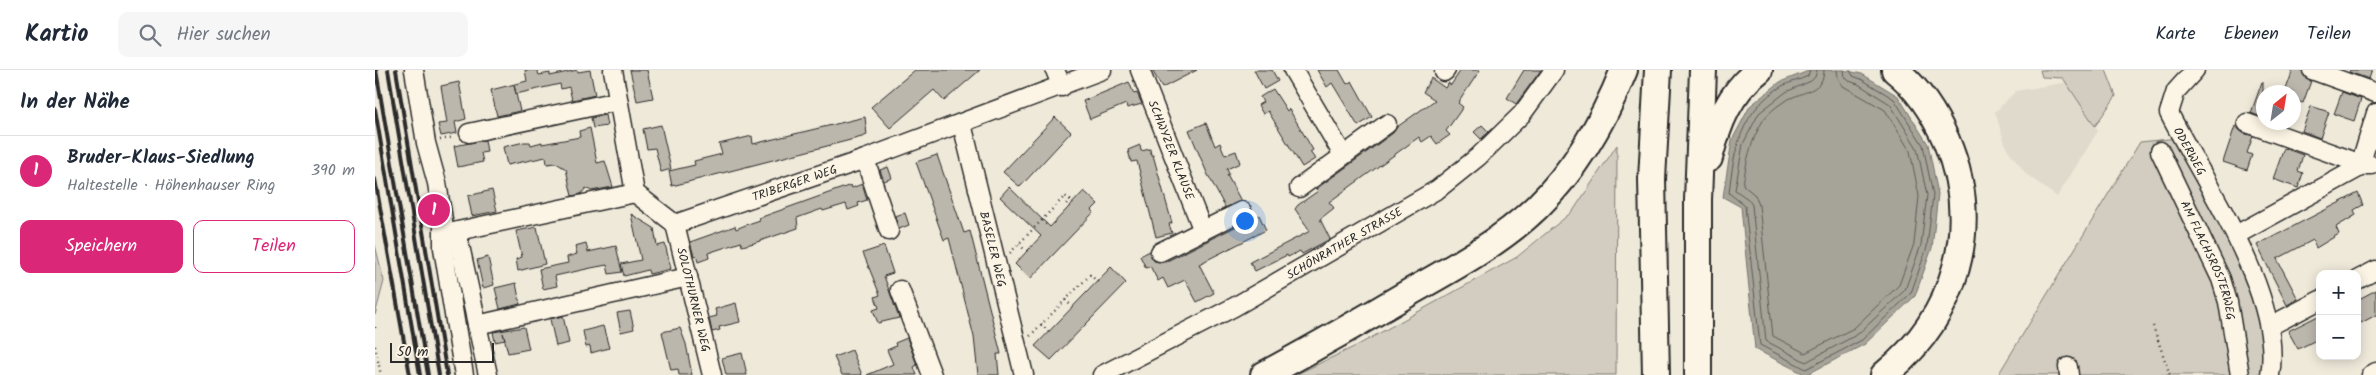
<!DOCTYPE html>
<html lang="de">
<meta charset="utf-8">
<style>
:root{--surface:#fff;--page:#f6f6f7;--text:#1f2937;--muted:#747a83;--line:#e0e1e3;--accent:#db2777}
body{margin:0;font-family:Kalam,sans-serif;background:var(--page);color:var(--text)}
.controls{position:absolute;right:15px;bottom:15px;display:grid;overflow:hidden;border-radius:10px;box-shadow:0 2px 12px #0003}
.controls button{width:45px;height:45px;display:grid;place-items:center;padding:0;border:0;border-bottom:1px solid var(--line);background:var(--surface);color:var(--text);font:25px sans-serif}
.compass{position:absolute;left:1881px;top:15px;width:45px;height:45px;border-radius:50%;background:var(--surface);box-shadow:0 2px 12px #0003;rotate:30deg}
.scale{position:absolute;left:15px;bottom:12px;width:104px;box-sizing:border-box;padding-left:5px;border:2px solid #2b2b2b;border-top:0;font-size:14px;line-height:18px;white-space:nowrap;color:#2b2b2b;-webkit-text-stroke:4px #fcf5e5;paint-order:stroke}
.you{position:absolute;left:869px;top:150px;width:18px;height:18px;margin:-12px;border:4px solid #fff;border-radius:50%;background:#1a73e8;box-shadow:0 0 0 8px #1a73e833}
.badge{display:grid;place-items:center;width:32px;height:32px;border-radius:50%;background:var(--accent);color:#fff;font-size:16px;font-weight:700}
.pin{position:absolute;translate:-50% -50%;border:2px solid #fff;box-shadow:0 1px 5px #0006}
.list{margin:0;padding:0;list-style:none}
h2{display:flex;justify-content:space-between;align-items:center;height:65px;margin:0;padding:0 20px;font-size:21px}
h2 small{font-size:16px;font-weight:400;color:var(--muted)}
.list li{display:grid;grid-template-columns:32px 1fr auto;gap:15px;align-items:center;box-sizing:border-box;height:70px;padding:0 20px;border-top:1px solid var(--line)}
.list b{display:block;font-size:19px;white-space:nowrap}
.list p{margin:0;font-size:16px;white-space:nowrap;color:var(--muted)}
.list em{font-size:16px;font-style:normal;color:var(--muted)}
.actions{display:flex;gap:10px;padding:15px 20px}
.actions a{flex:1;padding:11px 0;border:1px solid var(--accent);border-radius:10px;text-align:center;font-size:18px;color:var(--accent)}
.actions .main{background:var(--accent);color:#fff}
.icon{flex:none;width:28px;height:28px;fill:none;stroke:currentColor;stroke-width:2;stroke-linecap:round;stroke-linejoin:round}
.map{position:relative;flex:none;width:2001px;height:305px;overflow:hidden}
header{display:flex;align-items:center;gap:30px;box-sizing:border-box;height:70px;padding:0 25px;background:var(--surface);border-bottom:1px solid var(--line)}
header strong{font-size:24px}
nav{display:flex;gap:28px;margin-inline-start:auto;font-size:18px}
.search{width:350px;height:45px;background:var(--page);display:flex;align-items:center;gap:12px;box-sizing:border-box;padding:0 18px;border-radius:10px;color:var(--muted);font-size:19px}
main{display:flex}
aside{flex:1;background:var(--surface)}
.map>svg:first-child{display:block}
.built{fill:#e0dacc}
.green{fill:#d2cdc0;stroke:#7e7c76}
.water{fill:#a6a399;stroke:#75736d}
.lines{fill:none;stroke-linecap:round;stroke-linejoin:round}
.shore{stroke:#5c5b57;stroke-width:1}
.building{fill:#bcb7ac;stroke:#2b2b2b}
.minor-casing{stroke:#2b2b2b;stroke-width:21}
.highway-casing{stroke:#2b2b2b;stroke-width:30}
.path{stroke:#2b2b2b;stroke-width:2.5;stroke-dasharray:1 4;stroke-linecap:butt}
.minor{stroke:#fcf5e5;stroke-width:18}
.highway{stroke:#fcf5e5;stroke-width:26}
.rail{stroke:#2b2b2b;stroke-width:4}
.labels{text-anchor:middle;stroke-width:5;stroke-linejoin:round;paint-order:stroke}
.street-label{font-size:12px;fill:#2b2b2b;stroke:#fcf5e5}
</style>
<header>
<strong>Kartio</strong>
<div class="search"><svg class="icon" aria-label="search" viewBox="0 0 24 24"><circle cx="10" cy="10" r="6"/><path d="M15 15l6 6"/></svg>Hier suchen</div>
<nav><a>Karte</a><a>Ebenen</a><a>Teilen</a></nav>
</header>
<main>
<aside>
<h2>In der Nähe<small></small></h2>
<ul class="list">
<li><span class="badge">1</span><div><b>Bruder-Klaus-Siedlung</b><p>Haltestelle · Höhenhauser Ring</p></div><em>390 m</em></li>
</ul>
<div class="actions"><a class="main">Speichern</a><a>Teilen</a></div>
</aside>
<div class="map">
<svg width="2001" height="305" viewBox="0 0 2001 305">
<rect width="100%" height="100%" fill="#efe9da"/>
<filter id="ink" filterUnits="userSpaceOnUse"><feTurbulence type="fractalNoise" baseFrequency=".02" numOctaves="2"/><feDisplacementMap in="SourceGraphic" scale="10" xChannelSelector="R" yChannelSelector="G"/><feConvolveMatrix kernelMatrix="1 2 1 2 8 2 1 2 1" color-interpolation-filters="sRGB"/></filter>
<g filter="url(#ink)">
<!-- built -->
<path class="built" d="M1693,12L1723,61L1682,127L1651,104L1631,77L1620,42L1641,21Z"/>
<!-- green -->
<g class="green">
<path d="M1665,0H1731L1741,26L1720,56L1688,8L1667,7Z"/>
<path d="M1803,68L1858,168L1890,258V305H1623L1765,72Z"/>
<path d="M1242,75L1241,305H920L983,275L1142,187L1198,141Z"/>
<path d="M0,175L9,211L0,245Z"/>
</g>
<!-- water -->
<path class="water" d="M1436,0H1468L1487,4L1523,26L1553,74L1563,124L1557,178L1540,226L1490,274L1431,305L1380,279L1366,137L1348,127L1357,70L1375,36L1405,12Z"/>
<g class="lines">
<!-- shore -->
<g class="shore">
<path d="M1435,0L1433,6C1425,10 1415,12 1407,16C1366,41 1359,79 1354,123L1370,136L1385,275L1431,299L1487,270L1536,223L1552,177L1558,125L1548,75L1519,29L1486,9L1478,6L1475,0"/>
<path d="M1442,0L1440,7L1436,11L1411,22L1384,43L1368,74L1360,120L1373,129L1377,135L1391,271L1431,292L1483,264L1530,220L1546,175L1552,125L1542,78L1515,34L1483,14L1474,11L1470,7L1469,0"/>
<path d="M1449,0C1449,20 1431,21 1416,28C1408,31 1394,42 1389,49C1376,69 1371,92 1368,115L1380,125L1384,135L1398,266L1430,283L1479,258L1524,215L1539,174L1544,126L1535,81L1510,40L1468,16L1463,8L1462,0"/>
</g>
</g>
<!-- building -->
<g class="building">
<path d="M150,0H162L164,5L175,3V6L202,0L203,2L215,0L220,25L197,30L194,17L186,19L185,14L141,24L139,15L145,41L122,46L116,20L152,11Z"/>
<path d="M255,0H272L278,28L262,31Z"/>
<path d="M540,0H605L569,31L559,20L515,58L496,37Z"/>
<path d="M777,0H822L787,18Z"/>
<path d="M879,0H897L903,11L889,19Z"/>
<path d="M942,0H964L972,14L977,11L997,47L983,56L957,13L952,17Z"/>
<path d="M1086,0H1105L1083,33L1088,37L1071,61L1075,65L1062,74L1056,66L1047,72L1044,67L954,132L959,138L945,149L955,169L927,184L925,181L913,187L912,185L880,201L875,192L935,161L920,139L923,135L943,121L941,119L1018,63L1022,57L1060,30L1048,22L1056,8L1070,18L1073,13L1076,15Z"/>
<path d="M1149,0H1166L1141,34L1132,28Z"/>
<path d="M1918,0H1927L1929,6L1936,11L1928,33L1918,30V22H1910Z"/>
<path d="M1975,0H1997L1994,9L1974,2Z"/>
<path d="M84,12L91,49L80,52L82,63L66,66L63,54L72,53L66,16Z"/>
<path d="M754,12L759,24L762,23L767,34L752,38L751,34L715,49L708,31Z"/>
<path d="M1887,12H1888V48L1876,43Z"/>
<path d="M898,19L912,41L914,39L938,80L935,82L940,89L927,97L893,41L888,44L883,35L888,32L885,27Z"/>
<path d="M1967,22L1986,29L1979,51L1959,44Z"/>
<path d="M1936,36L1954,42L1945,68L1927,61Z"/>
<path d="M230,45L232,56L218,58L216,48Z"/>
<path d="M490,47L492,65L487,67L297,116L294,101L320,95L319,91L347,84L344,74L377,66L378,74Z"/>
<path d="M680,47L696,62L645,117L628,102Z"/>
<path d="M831,53L840,76L845,73L850,85L861,81L865,93L852,99L854,104L852,105L866,131L845,140L850,137L832,103L814,60Z"/>
<path d="M286,55L296,99L286,102L280,78L272,79L268,59Z"/>
<path d="M1107,55L1114,62L1106,69L1099,62Z"/>
<path d="M1860,56L1868,63L1878,66L1872,83L1877,85L1872,100L1848,92Z"/>
<path d="M215,58L222,93L230,91L238,117L216,121L211,118L206,124L197,126L191,99L181,93L172,94L171,87L132,95L128,77L149,72H155L156,75L167,72V74L205,67L204,61Z"/>
<path d="M110,70L112,82L106,83L108,92L83,97L79,76Z"/>
<path d="M765,75L766,81L775,79L776,85H778L797,153L794,154L797,163L781,167L762,91L756,92L753,80Z"/>
<path d="M1909,78L1928,85L1923,101L1928,103L1923,118L1898,109Z"/>
<path d="M562,85L589,163L595,161L626,284H622L624,305H603L599,267L574,168L569,170L541,92Z"/>
<path d="M513,97L517,108L509,111L505,100Z"/>
<path d="M487,114L492,130L483,133L484,136L473,140L471,134L448,141L447,139L422,148L423,158L379,173L367,176L366,172L333,183L334,188L323,192L321,185L319,186L315,172L360,156L361,159L373,154L385,150L384,148L476,115L477,118Z"/>
<path d="M634,117L675,157L709,121L723,134L717,140L719,142L655,209L640,194L666,166L625,127Z"/>
<path d="M117,120L122,141L97,146L93,126Z"/>
<path d="M1983,123L1988,135L1979,140L1981,145L1961,157L1964,164L1941,178L1938,170L1902,189L1923,229L1912,235L1882,175Z"/>
<path d="M530,143L534,155L524,159L520,146Z"/>
<path d="M256,144L279,158L282,176L290,174L296,199L274,204L273,200L249,206L246,194L266,190Z"/>
<path d="M884,145L891,160L824,194L839,223L822,232L810,210L793,218L788,208L783,211L775,196L771,198L765,186L775,181L779,191L790,192Z"/>
<path d="M162,157L170,194L143,201L141,189L147,187L141,161Z"/>
<path d="M211,173L213,182L241,176L247,202L234,204L232,195L216,198L180,206L182,216L168,219L164,199L193,193L192,187L202,184L200,176Z"/>
<path d="M509,176L518,203L509,206L524,248L503,253L498,240L504,238L500,227L505,225L488,183Z"/>
<path d="M113,187L119,215L108,218L102,190Z"/>
<path d="M736,197L751,213L676,290L660,276Z"/>
<path d="M141,213L145,234L125,239L120,218Z"/>
<path d="M2001,220V245L1986,253L1982,247V230Z"/>
<path d="M361,233L365,252L344,257L345,260L337,262L334,248L342,246L340,239Z"/>
<path d="M255,241L259,259L246,262L242,243Z"/>
<path d="M1945,245V268L1923,279L1913,261Z"/>
<path d="M188,246L194,273L181,276L175,249Z"/>
<path d="M228,256L234,278L216,283L215,276L211,277L208,261Z"/>
<path d="M149,257L154,279L133,283L128,263L130,270L120,272L118,262Z"/>
<path d="M305,258L311,274L317,305H304L303,299L296,300L287,262Z"/>
<path d="M532,268L542,295L539,297L542,305H492L518,294L512,280L521,276L520,273Z"/>
<path d="M477,280L487,305H467L459,287Z"/>
<path d="M367,283L372,305H351L347,288Z"/>
</g>
<g class="lines">
<defs>
<g id="minor">
<path d="M39,0L51,73L62,113L68,150V178L89,305"/>
<path id="s1" d="M238,0L260,123L300,154L490,89L727,0"/>
<path d="M680,0L687,17"/>
<path id="s2" d="M765,0L828,161"/>
<path d="M918,0L968,85"/>
<path id="s3" d="M1820,0L1801,21L1794,43C1829,113 1909,226 1895,305"/>
<path d="M1937,0L2001,23"/>
<path d="M1069,2L1071,0"/>
<path d="M1872,53L1989,95L1988,86L2001,43"/>
<path id="s4" d="M587,54L649,305"/>
<path d="M94,63L243,31"/>
<path id="s5" d="M1785,81L1846,209L1853,232L1865,305"/>
<path d="M490,89L514,161"/>
<path d="M924,118L1012,54"/>
<path id="s6" d="M300,154L337,305"/>
<path d="M82,162L113,305"/>
<path d="M69,164L260,123"/>
<path d="M1861,165L1989,95H1997"/>
<path d="M785,182L867,141"/>
<path d="M1982,210L2001,200"/>
<path d="M525,220L557,305"/>
<path d="M102,255L313,207"/>
<path d="M1895,256L1945,230"/>
<path d="M1693,297L1694,305"/>
<path id="s7" d="M727,305L859,237L1063,119L1103,87L1147,44L1179,0"/>
<path d="M1996,305L2001,302"/>
</g>
<g id="highway">
<path d="M1334,88C1343,53 1354,23 1384,0"/>
<path d="M889,305C939,278 988,250 1037,221C1080,197 1127,171 1162,137C1201,99 1229,50 1249,0"/>
<path d="M1281,305L1277,109L1283,0"/>
<path d="M1323,305V130L1328,0"/>
<path d="M1509,305C1581,247 1608,156 1571,70C1559,43 1544,19 1520,0"/>
</g>
</defs>
<!-- minor casing -->
<use href="#minor" class="minor-casing"/>
<!-- highway casing -->
<use href="#highway" class="highway-casing"/>
<!-- path -->
<g class="path">
<path d="M65,70L79,67"/>
<path d="M667,150L674,157"/>
<path d="M644,174L651,181"/>
<path d="M635,183L690,126L695,130L691,134L694,137"/>
<path d="M690,230L698,237"/>
<path d="M666,254L675,263"/>
<path d="M1778,256L1795,305"/>
<path d="M0,258V256"/>
<path d="M655,266L715,205L723,212"/>
<path d="M0,276L6,305"/>
</g>
<!-- minor -->
<use href="#minor" class="minor"/>
<!-- highway -->
<use href="#highway" class="highway"/>
<!-- rail -->
<g class="rail">
<path d="M1,0L53,305"/>
<path d="M13,0L64,305"/>
<path d="M21,0L72,305"/>
<path d="M0,39L45,305"/>
<path d="M0,109L35,305"/>
</g>
</g>
</g>
<g class="labels">
<!-- street labels -->
<g class="street-label">
<text dy="4" stroke="none"><textPath href="#s2" startOffset="86">SCHWYZER KLAUSE</textPath></text>
<text dy="4" stroke="none"><textPath href="#s3" startOffset="95">ODERWEG</textPath></text>
<text dy="4" stroke="none"><textPath href="#s1" startOffset="302">TRIBERGER WEG</textPath></text>
<text dy="4" stroke="none"><textPath href="#s7" startOffset="276">SCHÖNRATHER STRASSE</textPath></text>
<text dy="4" stroke="none"><textPath href="#s4" startOffset="129">BASELER WEG</textPath></text>
<text dy="4" stroke="none"><textPath href="#s5" startOffset="120">AM FLACHSROSTERWEG</textPath></text>
<text dy="4" stroke="none"><textPath href="#s6" startOffset="78">SOLOTHURNER WEG</textPath></text>
</g>
</g>
</svg>
<div class="controls">
<button>+</button>
<button>−</button>
</div>
<svg class="compass" viewBox="-18 -18 36 36"><path d="M0-13l5 13h-10z" fill="#e53935"/><path d="M0 13l5-13h-10z" fill="#747a83"/></svg>
<div class="scale">50 m</div>
<div class="you"></div>
<div class="pin badge" style="left:59px;top:140px">1</div>
</div>
</main>
